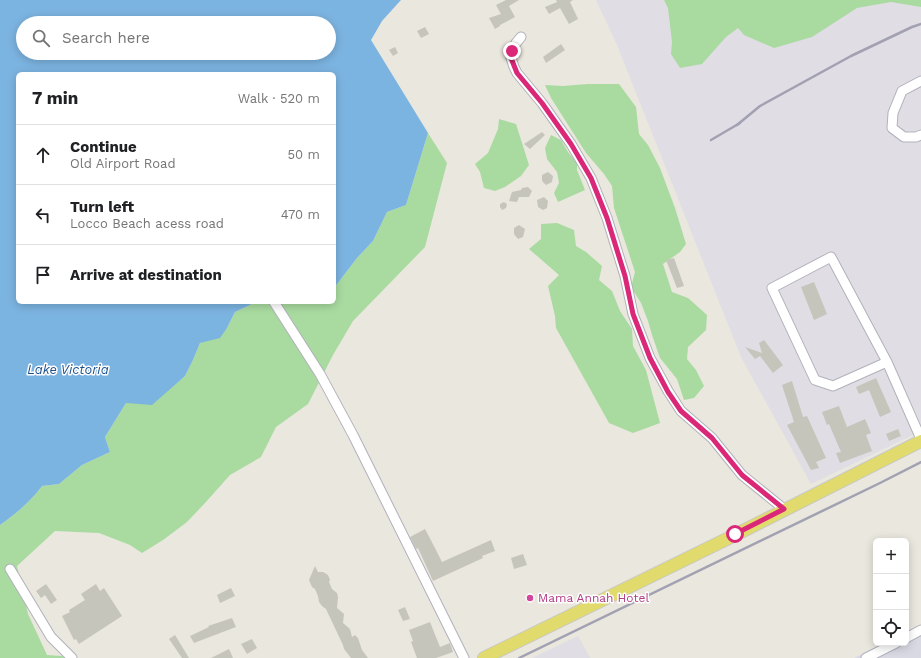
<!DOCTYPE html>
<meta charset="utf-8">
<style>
:root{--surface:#fff;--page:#f2f2f2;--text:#202124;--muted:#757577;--line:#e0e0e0}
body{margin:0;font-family:"Work Sans",sans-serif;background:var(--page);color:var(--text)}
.controls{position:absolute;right:12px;bottom:12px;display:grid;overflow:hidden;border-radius:6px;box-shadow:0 2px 10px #0003}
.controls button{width:36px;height:36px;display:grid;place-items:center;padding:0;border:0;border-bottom:1px solid var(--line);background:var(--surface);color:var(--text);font:20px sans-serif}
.stop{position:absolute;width:12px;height:12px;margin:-9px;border:3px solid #db2777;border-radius:50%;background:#fff}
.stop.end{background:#db2777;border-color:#fff;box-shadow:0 1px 4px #0008}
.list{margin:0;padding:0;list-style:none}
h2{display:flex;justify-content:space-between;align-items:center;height:52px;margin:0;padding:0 16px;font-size:17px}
h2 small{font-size:13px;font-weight:400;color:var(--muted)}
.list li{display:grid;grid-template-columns:26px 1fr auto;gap:12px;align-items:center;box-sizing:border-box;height:60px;padding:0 16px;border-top:1px solid var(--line)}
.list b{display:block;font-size:15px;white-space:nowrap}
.list p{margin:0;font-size:13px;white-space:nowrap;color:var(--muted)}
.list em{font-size:13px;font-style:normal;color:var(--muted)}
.icon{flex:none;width:22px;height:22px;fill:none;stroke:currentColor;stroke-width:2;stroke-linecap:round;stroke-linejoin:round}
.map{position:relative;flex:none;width:921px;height:658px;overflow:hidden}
.search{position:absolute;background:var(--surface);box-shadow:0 2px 10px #0003;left:16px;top:16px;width:320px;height:44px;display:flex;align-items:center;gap:10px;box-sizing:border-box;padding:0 14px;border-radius:22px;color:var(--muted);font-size:15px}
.panel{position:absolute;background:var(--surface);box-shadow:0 2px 10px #0003;left:16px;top:72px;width:320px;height:232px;border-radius:6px}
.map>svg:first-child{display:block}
.industrial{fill:#e0dde4}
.airport{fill:#d9d9e3}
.green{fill:#a9dba0}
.water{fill:#7cb4e1;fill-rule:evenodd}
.building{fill:#c6c5bc}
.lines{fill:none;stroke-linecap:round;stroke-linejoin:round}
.minor-casing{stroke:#b1b1bc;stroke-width:11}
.major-casing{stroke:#c8c8c8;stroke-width:14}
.minor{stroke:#fff;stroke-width:9}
.major{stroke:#e0db6c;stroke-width:12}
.rail{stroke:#a2a1b2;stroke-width:2.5}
.route{stroke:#db2777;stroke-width:5}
.hotel-dot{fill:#d1479c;stroke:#fff;stroke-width:1.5}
.labels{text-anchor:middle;stroke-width:3;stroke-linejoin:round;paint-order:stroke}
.hotel-label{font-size:12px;fill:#b23c85;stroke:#fff;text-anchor:start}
.water-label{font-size:13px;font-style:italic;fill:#1d518b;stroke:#fff}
</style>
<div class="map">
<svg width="921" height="658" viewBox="0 0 921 658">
<rect width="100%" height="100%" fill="#eae7de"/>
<!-- industrial -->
<g class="industrial">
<path d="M596,0H664L676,23L705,0H921V431L811,484L741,357L617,45Z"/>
<path d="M578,636L590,658H532Z"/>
</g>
<!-- airport -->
<path class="airport" d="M921,625V658H854L885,643H906V632Z"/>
<!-- green -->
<g class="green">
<path d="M664,0H921V7L891,2L857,8L812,37L774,48L744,35L738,28L726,37L702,64L680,68L671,54L672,42L668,8Z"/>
<path d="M588,84H619L636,107L639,134L648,145L660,168L675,208L686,244L680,252L663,264L672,292L688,298L707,315L706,330L688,347L687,359L696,370L704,386L694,398L684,400L677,379L660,358L652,335L648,321L641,303L631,287L635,272L614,208L612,186L604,174L586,153L551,98L545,85L563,86Z"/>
<path d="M499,119L516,124L529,165L521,176L505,187L495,191L484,188L480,172L475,164L488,153L498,129Z"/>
<path d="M428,133L447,163L425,247L353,321L333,355L308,404L276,427L261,457L230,475L205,503L187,522L163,540L142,553L130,545L99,533L55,531L17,566L28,614L47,655L62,656L64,658H0V525C17,513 30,502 42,486L59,484L82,465L110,452L105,437L126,403L167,391L185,376L193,360L200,343L227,328L235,312L250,305L253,302H334V288L357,258L373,241L387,212L406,205Z"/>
<path d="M551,135L561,140L568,152L577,163V170L585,190L558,202L554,193L559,183L557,172L547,159L545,148Z"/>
<path d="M557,223L574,230L576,246L586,252L602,266L599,280L612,291L620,311L632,329L633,346L646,370L660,423L633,433L609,423L556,328L555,316L548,286L559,275L529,249L541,239V224Z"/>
</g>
<!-- water -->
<path class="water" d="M0,0H401L382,21L371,40L428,133L406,205L387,212L373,241L357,258L334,288V74H18V302H253L250,305L235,312L227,328L220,338L200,343L193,360L185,376L152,405L126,403L105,437L110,452L82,465L59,484L42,486C30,502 17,513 0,525ZM23,23H329V53H23Z"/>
<!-- building -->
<g class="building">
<path d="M506,0H519L509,6L515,17L500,25V26L495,29L489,18L501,14L496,5Z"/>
<path d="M556,0H573L570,2L578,19L569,24L560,8L549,14L545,7L557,2Z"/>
<path d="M425,27L429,34L421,38L417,31Z"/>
<path d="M561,44L565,50L546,63L543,57Z"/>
<path d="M395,47L398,53L393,56L389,50Z"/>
<path d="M542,132L545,135L530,149L524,144Z"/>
<path d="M548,172L553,176L552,182L546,185L542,181V175Z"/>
<path d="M528,187L532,191L529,197H519L517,202L509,201L512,192L521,190L522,188Z"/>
<path d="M544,197L548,201L547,208L543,210L538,207L537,200Z"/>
<path d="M504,202L507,204L506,208L502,210L500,207V204Z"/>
<path d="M519,225L525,229L523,237L518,239L514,234V228Z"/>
<path d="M674,258L684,286L677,288L666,260Z"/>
<path d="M814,282L827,314L814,320L801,287Z"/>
<path d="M764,340L783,365L773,373L760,356L755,359L745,347L762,353L759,343Z"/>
<path d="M876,378L891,412L880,417L869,390L859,394L856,387Z"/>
<path d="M792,381L803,417L807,416L826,458L816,462L819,468L811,470L787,425L794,422L782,385Z"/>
<path d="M839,406L847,427L865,419L871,433L866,435L872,451L840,463L836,453L841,452L829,424L827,425L822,412Z"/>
<path d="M898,429L901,436L889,441L886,434Z"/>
<path d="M425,529L435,548L442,562L491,540L495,551L482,556L483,558L433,581L418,548L416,549L410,537Z"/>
<path d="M523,554L527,565L514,569L511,558Z"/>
<path d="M315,566L318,572H323L328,575L330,580L329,582L332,589L337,593L338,597L337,608L344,614L343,623L350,629L352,637L355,635L358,638L362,650L368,658H351L344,649L343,645L326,609L322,606L319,602L318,596L315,589L312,587L309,580Z"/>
<path d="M46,584L57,600L51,604L45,595L41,598L36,591Z"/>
<path d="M96,584L100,591L104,588L122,616L79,644L76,639L74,640L62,616L70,612L69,610L85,600L81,594Z"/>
<path d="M231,588L235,596L220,603L217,595Z"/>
<path d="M405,607L410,619L403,621L398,610Z"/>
<path d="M232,618L236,627L207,638L194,643L190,636L209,627L208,626Z"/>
<path d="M430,622L440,647L450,643L453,652L436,658H417L411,642L413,641L409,630Z"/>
<path d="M175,635L186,653L189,658H182L169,639Z"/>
<path d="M252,639L257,648L247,654L241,644Z"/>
<path d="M229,649L233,658H211Z"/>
</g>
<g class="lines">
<defs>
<g id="minor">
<path d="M521,37L516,43L512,51L511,58L514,67L517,73L542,103L571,144L591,178L607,218L625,276L633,314L650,358L668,391L681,411L712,438L742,475L784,509"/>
<path d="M921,81L902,91L893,113L892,128L904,137H916L921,135"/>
<path d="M274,302L320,374L353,435L464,658"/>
<path d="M887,362L833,386L815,380L772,288L831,257L887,362L921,439"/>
<path d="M10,569L51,637L72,658"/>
<path d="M906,638L921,630"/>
<path d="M866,658L896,643"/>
</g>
<path id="major" d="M484,658L735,535L921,441"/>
</defs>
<!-- minor casing -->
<use href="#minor" class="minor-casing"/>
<!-- major casing -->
<use href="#major" class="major-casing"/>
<!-- minor -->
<use href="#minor" class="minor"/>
<!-- major -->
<use href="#major" class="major"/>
<!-- rail -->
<g class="rail">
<path d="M737,125L760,106L851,56L912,27L921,24"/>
<path d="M711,140L740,123"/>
<path d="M519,658L880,483L921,462"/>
</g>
</g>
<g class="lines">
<!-- route -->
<path class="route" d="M512,51L511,58L517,73L542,103L571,144L591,178L607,218L625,276L633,314L650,358L668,392L681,411L712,438L742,475L784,509L735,534"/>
</g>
<!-- markers -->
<circle class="hotel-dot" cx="530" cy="598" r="4"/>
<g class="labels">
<!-- hotel labels -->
<g class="hotel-label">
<text x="538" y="602">Mama Annah Hotel</text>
</g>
<!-- water labels -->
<g class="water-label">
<text x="68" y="374">Lake Victoria</text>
</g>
</g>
</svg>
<div class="controls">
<button>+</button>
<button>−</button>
<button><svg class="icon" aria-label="locate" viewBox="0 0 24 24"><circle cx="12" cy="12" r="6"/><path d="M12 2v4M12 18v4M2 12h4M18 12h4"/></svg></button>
</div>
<div class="stop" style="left:735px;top:534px"></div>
<div class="stop end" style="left:512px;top:51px"></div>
<div class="search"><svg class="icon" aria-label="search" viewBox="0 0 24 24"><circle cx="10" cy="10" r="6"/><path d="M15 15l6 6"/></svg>Search here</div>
<section class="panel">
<h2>7 min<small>Walk · 520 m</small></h2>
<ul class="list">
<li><svg class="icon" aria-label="ahead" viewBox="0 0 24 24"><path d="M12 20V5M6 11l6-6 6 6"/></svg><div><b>Continue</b><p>Old Airport Road</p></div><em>50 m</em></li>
<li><svg class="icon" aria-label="left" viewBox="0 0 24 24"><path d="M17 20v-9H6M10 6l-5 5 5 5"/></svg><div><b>Turn left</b><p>Locco Beach acess road</p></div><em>470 m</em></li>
<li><svg class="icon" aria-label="arrive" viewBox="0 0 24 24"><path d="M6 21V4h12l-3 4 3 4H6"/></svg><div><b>Arrive at destination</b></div></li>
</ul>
</section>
</div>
